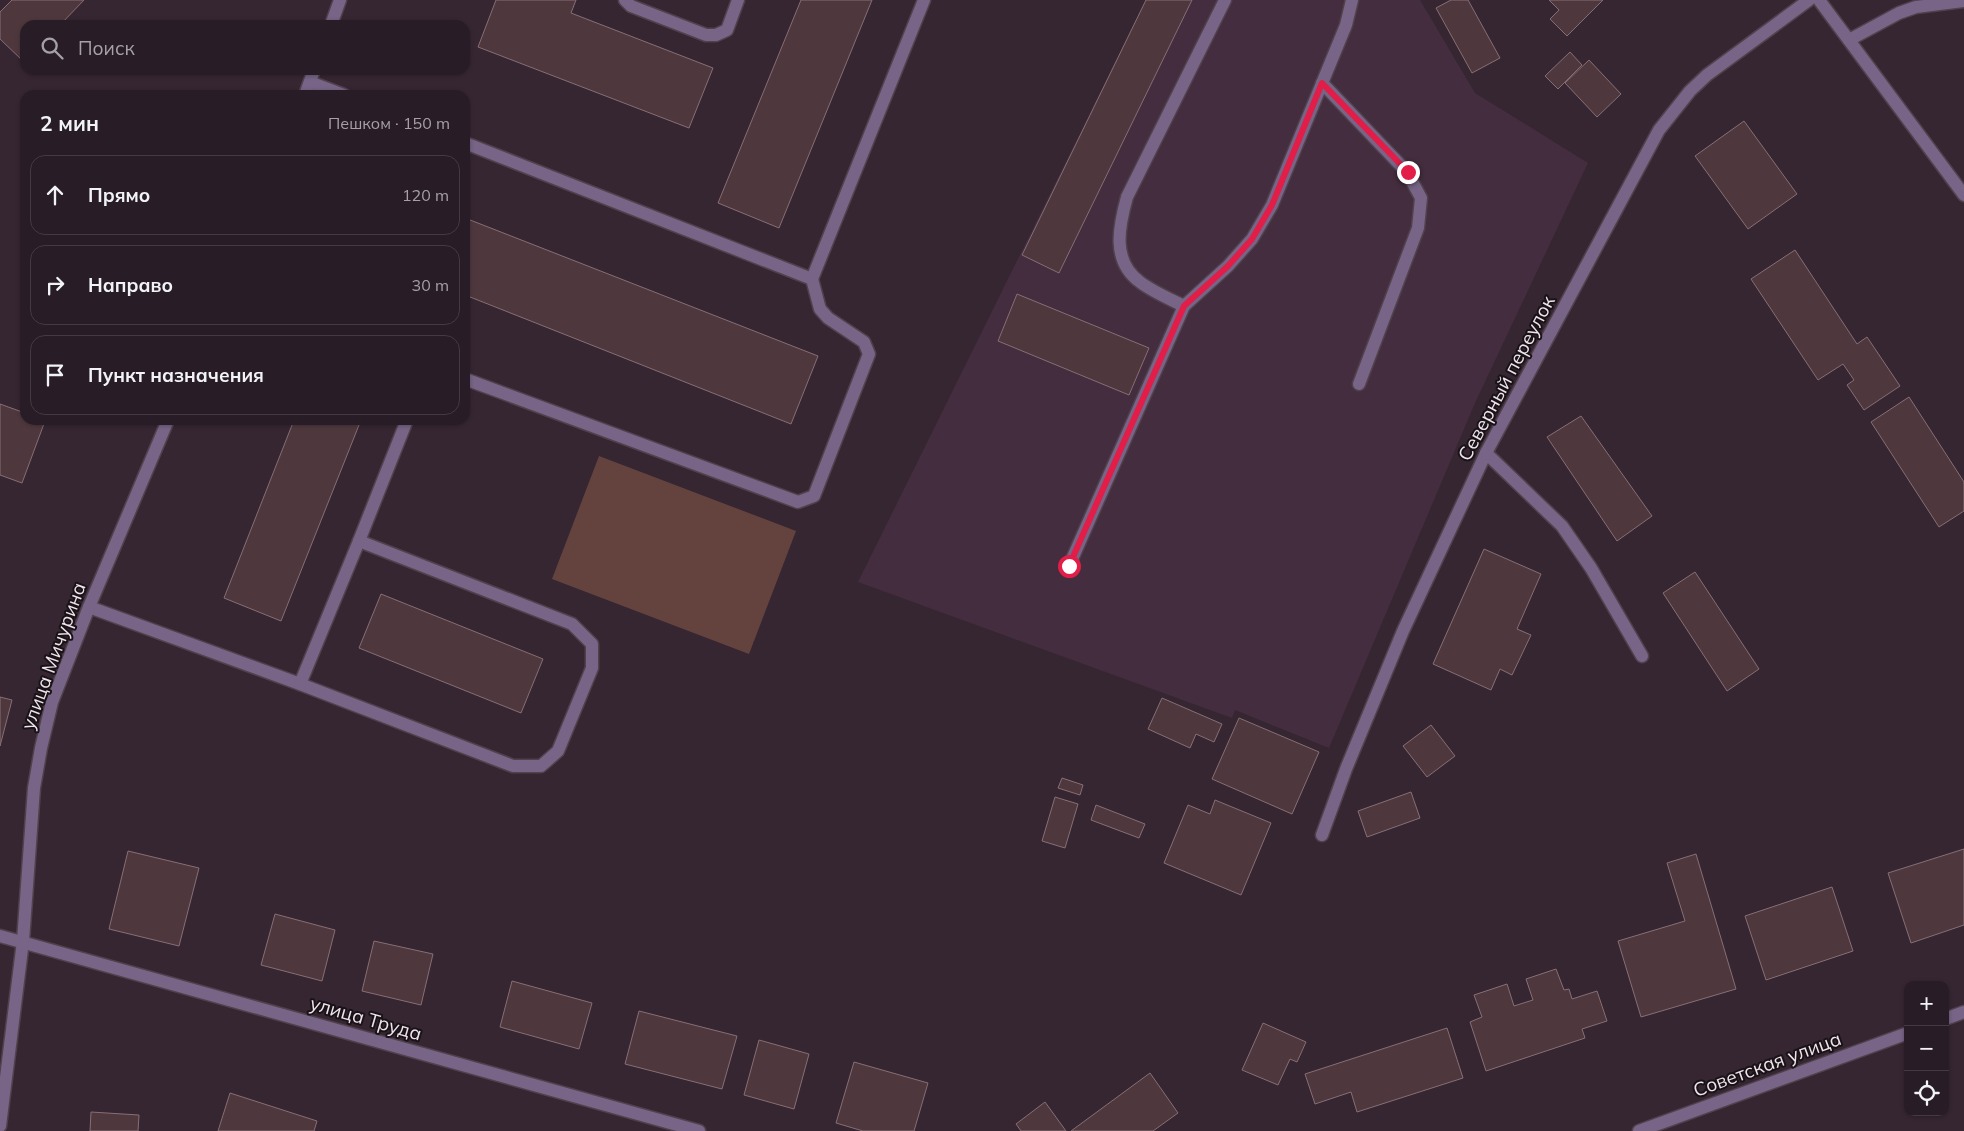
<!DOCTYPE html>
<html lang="ru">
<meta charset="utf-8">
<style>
:root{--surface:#281c26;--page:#30252e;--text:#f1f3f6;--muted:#a5a1a7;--line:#443a43}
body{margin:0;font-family:Mulish,sans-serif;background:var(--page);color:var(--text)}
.controls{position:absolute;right:15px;bottom:15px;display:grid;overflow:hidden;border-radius:10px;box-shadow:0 1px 4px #0004}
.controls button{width:45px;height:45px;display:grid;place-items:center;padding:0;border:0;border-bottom:1px solid var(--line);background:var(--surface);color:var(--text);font:25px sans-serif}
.stop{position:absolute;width:15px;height:15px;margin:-11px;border:4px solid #e11d48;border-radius:50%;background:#fff}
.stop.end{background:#e11d48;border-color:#fff;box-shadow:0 1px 5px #0008}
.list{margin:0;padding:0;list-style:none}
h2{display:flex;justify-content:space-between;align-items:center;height:65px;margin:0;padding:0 20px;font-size:21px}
h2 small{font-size:16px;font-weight:400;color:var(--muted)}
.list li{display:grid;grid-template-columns:32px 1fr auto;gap:15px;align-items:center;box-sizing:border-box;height:80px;margin:0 10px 10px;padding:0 10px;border:1px solid var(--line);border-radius:15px}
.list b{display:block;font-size:19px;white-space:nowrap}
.list em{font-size:16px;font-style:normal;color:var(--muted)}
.icon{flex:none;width:28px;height:28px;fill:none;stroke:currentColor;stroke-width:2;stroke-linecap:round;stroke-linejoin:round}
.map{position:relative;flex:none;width:1964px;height:1131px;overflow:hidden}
.search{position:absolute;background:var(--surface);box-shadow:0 1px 4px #0004;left:20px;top:20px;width:450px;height:55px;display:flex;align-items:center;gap:12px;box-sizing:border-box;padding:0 18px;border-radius:15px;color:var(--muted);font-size:19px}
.panel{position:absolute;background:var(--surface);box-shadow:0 1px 4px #0004;left:20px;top:90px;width:450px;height:335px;border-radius:15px}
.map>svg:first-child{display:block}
.built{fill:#432d3e}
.green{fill:#64433f}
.building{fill:#4e383e;stroke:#876e74}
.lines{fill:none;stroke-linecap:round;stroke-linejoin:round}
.minor-casing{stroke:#50414c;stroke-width:15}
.minor{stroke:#776486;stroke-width:12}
.route{stroke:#e11d48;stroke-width:6}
.labels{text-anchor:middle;stroke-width:4;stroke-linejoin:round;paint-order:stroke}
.street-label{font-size:19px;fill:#efe4ec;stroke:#191217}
</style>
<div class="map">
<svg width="1964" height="1131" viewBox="0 0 1964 1131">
<rect width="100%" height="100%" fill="#362632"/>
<!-- built -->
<path class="built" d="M1146,0H1420L1475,93L1588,163L1475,403L1329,748L1235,710L1232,718L858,582Z"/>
<!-- green -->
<path class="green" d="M599,456L796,531L749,654L552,579Z"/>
<!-- building -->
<g class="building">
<path d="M12,0H84L60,25H25L24,62L0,39V12Z"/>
<path d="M496,0H576L571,13L713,68L689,128L478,47Z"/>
<path d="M801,0H872L779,228L718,203Z"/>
<path d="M1146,0H1192L1059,273L1022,255Z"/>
<path d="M1451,0H1468L1500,58L1472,73L1436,8Z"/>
<path d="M1549,0H1603L1567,36L1550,19L1559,10Z"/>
<path d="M1570,52L1582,65L1558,89L1545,76Z"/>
<path d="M1589,60L1621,94L1597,117L1565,83Z"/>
<path d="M1744,121L1797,194L1748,229L1695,156Z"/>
<path d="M465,218L818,356L791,424L465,295Z"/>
<path d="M1795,250L1857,344L1867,337L1900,386L1864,410L1847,385L1854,380L1843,364L1818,380L1751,279Z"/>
<path d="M1017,294L1149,348L1129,395L998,341Z"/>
<path d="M1909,397L1964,482V511L1939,527L1871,422Z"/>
<path d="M0,404L25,413V420L45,421L22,483L0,475Z"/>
<path d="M1581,416L1652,516L1617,541L1547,437Z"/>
<path d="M294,420H361L281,621L224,598Z"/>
<path d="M1484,549L1541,574L1517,629L1531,635L1512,675L1500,669L1491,690L1433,664Z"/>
<path d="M1695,572L1759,669L1727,691L1663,593Z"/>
<path d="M381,594L543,659L521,713L359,648Z"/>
<path d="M0,697L12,700L0,746Z"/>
<path d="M1162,698L1222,724L1214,742L1196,734L1190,748L1148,729Z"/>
<path d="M1239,718L1319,752L1292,814L1212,779Z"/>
<path d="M1431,725L1455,756L1427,777L1403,746Z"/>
<path d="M1062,778L1083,785L1080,795L1058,788Z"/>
<path d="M1411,792L1420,818L1367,837L1358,811Z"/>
<path d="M1055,797L1078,804L1065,848L1042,841Z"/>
<path d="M1215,800L1271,823L1241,895L1164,863L1188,805L1210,814Z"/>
<path d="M1096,805L1145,824L1139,838L1091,820Z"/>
<path d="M1964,849V925L1911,943L1888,873Z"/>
<path d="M128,851L199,868L179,946L109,929Z"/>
<path d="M1696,854L1736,989L1641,1017L1618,941L1685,921L1667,863Z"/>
<path d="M1832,887L1853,951L1766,980L1745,916Z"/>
<path d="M275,914L335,930L322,981L261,965Z"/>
<path d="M374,941L433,954L421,1005L362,991Z"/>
<path d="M1556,969L1564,990L1569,989L1572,999L1597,991L1607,1021L1582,1029L1585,1038L1486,1071L1470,1022L1482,1017L1474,995L1507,984L1514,1006L1533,1000L1526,979Z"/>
<path d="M512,981L592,1003L579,1049L500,1027Z"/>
<path d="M639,1011L737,1036L722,1089L625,1064Z"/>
<path d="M1263,1023L1306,1042L1297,1062L1290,1059L1278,1085L1242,1070Z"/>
<path d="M1447,1028L1463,1078L1357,1112L1351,1092L1315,1104L1305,1074Z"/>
<path d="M759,1040L809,1054L794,1109L744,1095Z"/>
<path d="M854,1062L928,1083L914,1131H863L836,1123Z"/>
<path d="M1150,1073L1178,1113L1153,1131H1071Z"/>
<path d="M230,1093L317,1121L314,1131H218Z"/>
<path d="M1045,1102L1066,1131H1021L1016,1124Z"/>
<path d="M91,1112L139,1115L138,1131H90Z"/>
</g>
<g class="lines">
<defs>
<g id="minor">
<path d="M625,0L631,6L706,35H716L727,30L738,0"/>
<path d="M1819,0L1964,195"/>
<path d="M331,25L340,0"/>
<path d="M1849,40L1899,13L1916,7L1964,1"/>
<path d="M310,82L344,95"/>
<path d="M1322,83L1407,172L1421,198L1418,228L1359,384"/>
<path d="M305,95L314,70"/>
<path d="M465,143L812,279L924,0"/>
<path d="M1184,306C1170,299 1153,292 1140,282C1111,261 1119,226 1127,197L1225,0"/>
<path d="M465,379L798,502L814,496L869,354L864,342L828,318L820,309L812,279"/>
<path d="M1486,453L1562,526L1591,568L1642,656"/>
<path d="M1069,566L1184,306L1228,266L1252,239L1272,205L1346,25L1352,0"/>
<path d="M89,607L300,684L513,766H541L558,751L592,668V644L572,624L359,541L407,420"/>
<path d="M300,684L359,541"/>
<path d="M1322,835L1346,769L1403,631L1486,453L1659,130L1690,91L1707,75L1809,0"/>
<path d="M0,936L699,1131"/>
<path d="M1945,1019L1964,1012"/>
<path d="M0,1126L23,941L34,788L41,748L52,702L89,607L168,420"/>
<path d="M1639,1131L1908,1033"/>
</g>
</defs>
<!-- minor casing -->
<use href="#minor" class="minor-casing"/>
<!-- minor -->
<use href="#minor" class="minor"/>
</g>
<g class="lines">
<!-- route -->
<path class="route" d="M1069,566L1184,306L1228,266L1252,239L1272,205L1322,83L1408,172"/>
</g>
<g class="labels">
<!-- street labels -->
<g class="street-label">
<text transform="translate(1506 378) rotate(-62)" y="7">Северный переулок</text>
<text transform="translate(53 656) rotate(-70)" y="7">улица Мичурина</text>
<text transform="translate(366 1018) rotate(16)" y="7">улица Труда</text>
<text transform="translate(1767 1064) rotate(-20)" y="7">Советская улица</text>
</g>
</g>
</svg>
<div class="controls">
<button>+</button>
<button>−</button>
<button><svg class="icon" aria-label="locate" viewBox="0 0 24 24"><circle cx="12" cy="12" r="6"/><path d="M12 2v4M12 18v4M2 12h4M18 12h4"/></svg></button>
</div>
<div class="stop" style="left:1069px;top:566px"></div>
<div class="stop end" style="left:1408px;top:172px"></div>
<div class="search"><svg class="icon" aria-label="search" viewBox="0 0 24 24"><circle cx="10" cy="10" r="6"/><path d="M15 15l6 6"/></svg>Поиск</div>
<section class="panel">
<h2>2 мин<small>Пешком · 150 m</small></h2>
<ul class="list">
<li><svg class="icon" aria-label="ahead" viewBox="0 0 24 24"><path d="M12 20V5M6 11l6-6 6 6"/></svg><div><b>Прямо</b></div><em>120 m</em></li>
<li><svg class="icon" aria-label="right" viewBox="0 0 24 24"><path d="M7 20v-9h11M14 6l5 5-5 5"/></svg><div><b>Направо</b></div><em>30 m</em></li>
<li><svg class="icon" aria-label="arrive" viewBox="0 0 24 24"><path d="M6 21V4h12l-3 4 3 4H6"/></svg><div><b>Пункт назначения</b></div></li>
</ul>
</section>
</div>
